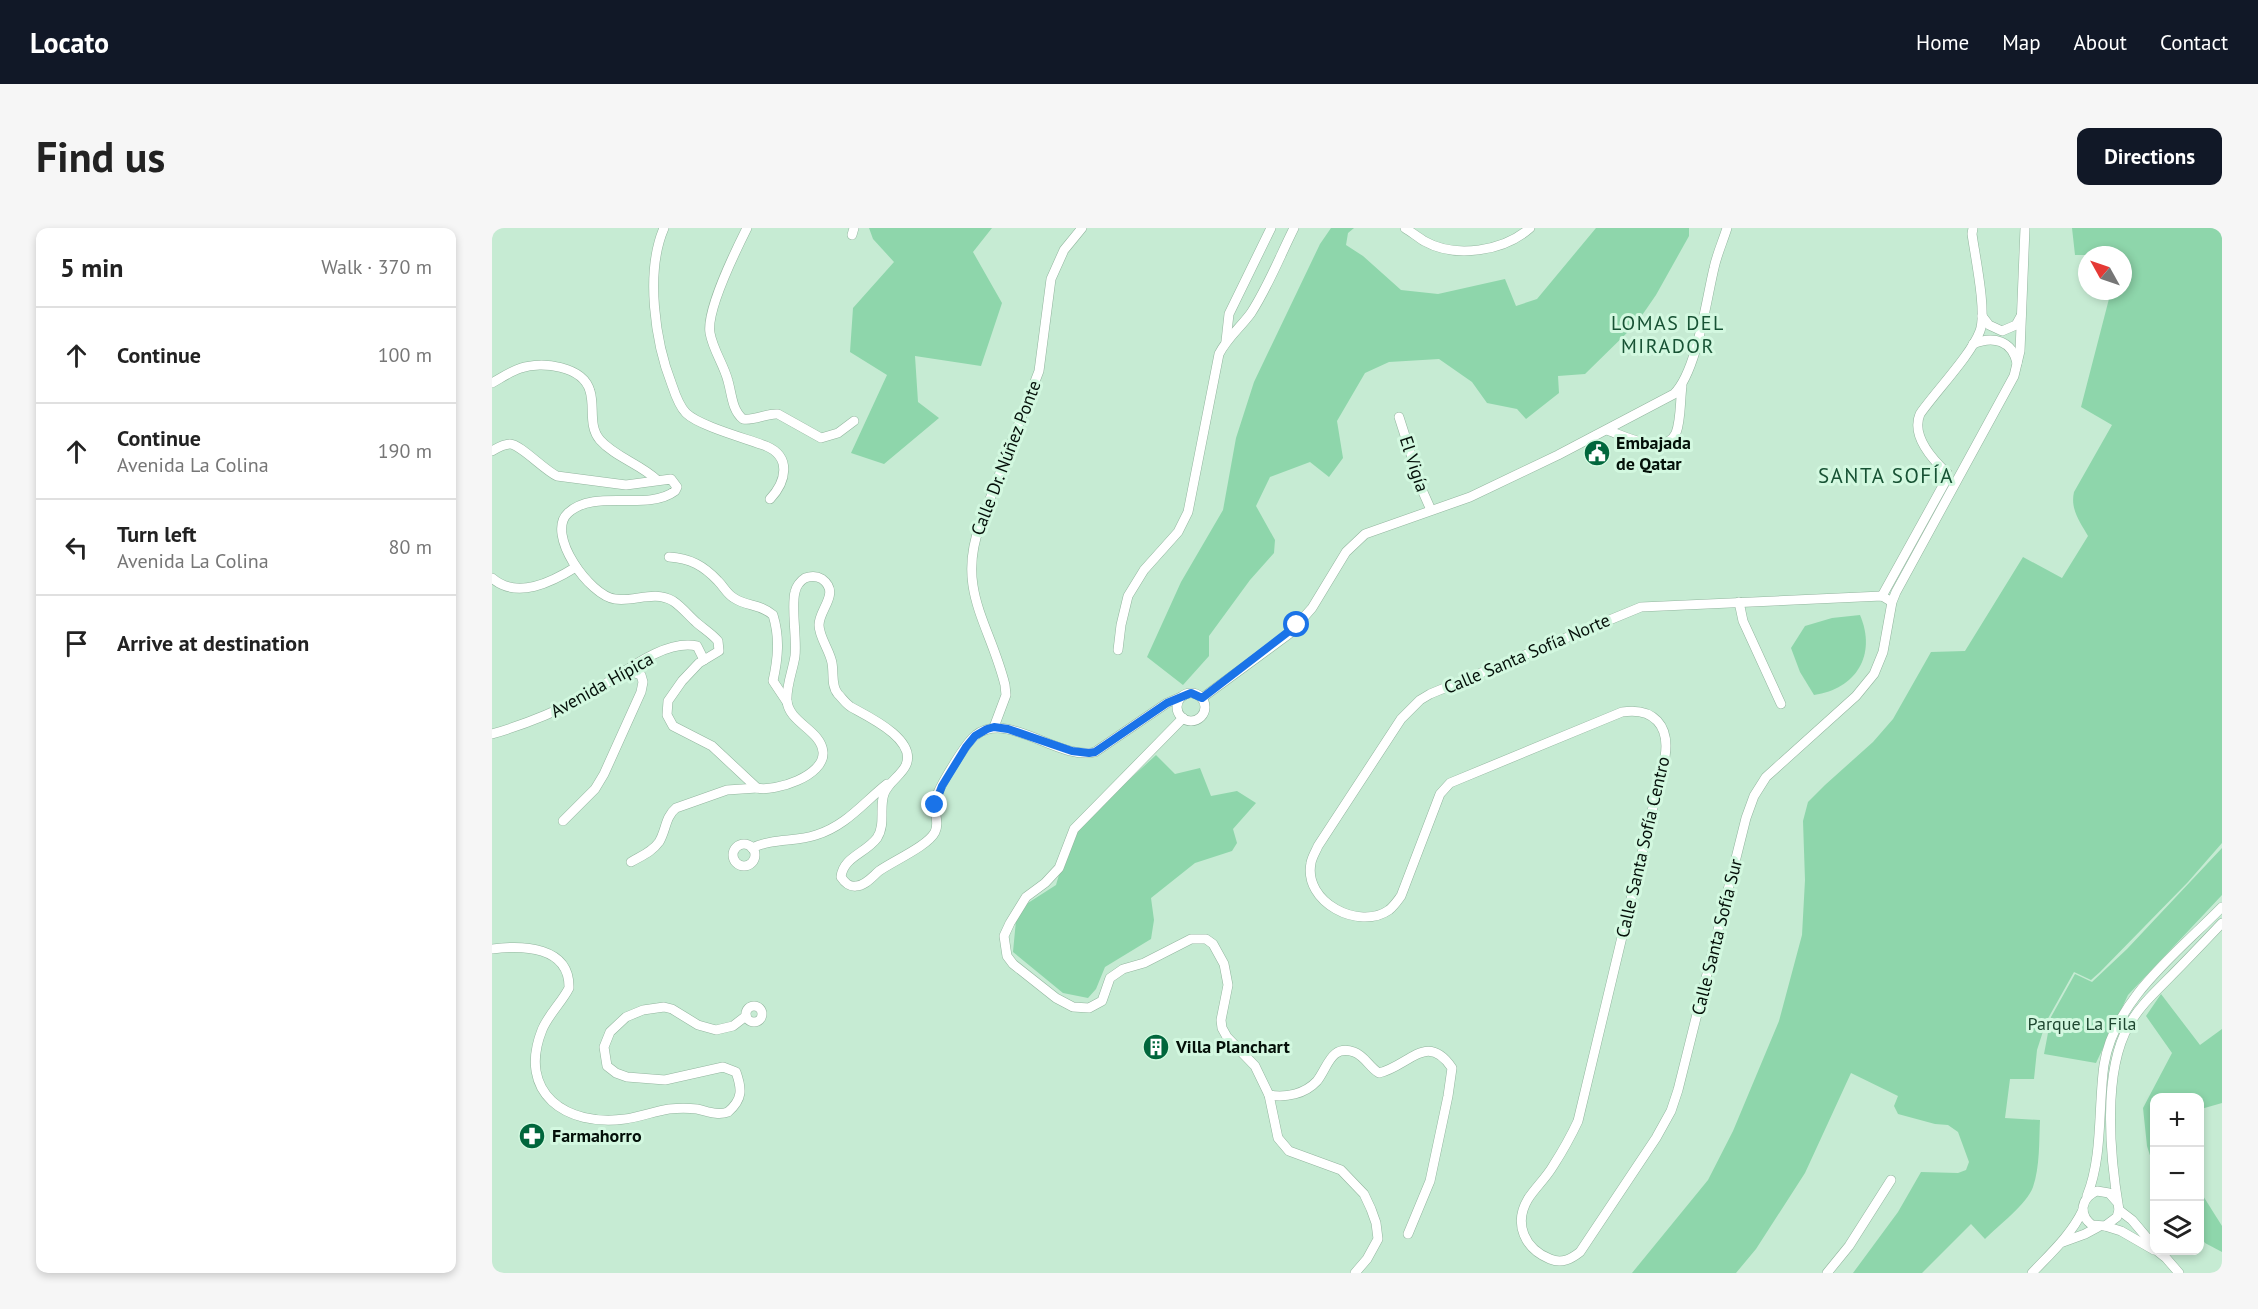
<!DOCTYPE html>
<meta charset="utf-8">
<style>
:root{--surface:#fff;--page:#f6f6f6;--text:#222;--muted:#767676;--line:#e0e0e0;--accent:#111827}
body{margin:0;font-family:"PT Sans",sans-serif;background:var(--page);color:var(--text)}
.controls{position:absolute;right:18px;bottom:18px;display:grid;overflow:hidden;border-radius:12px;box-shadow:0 3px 9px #0003}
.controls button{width:54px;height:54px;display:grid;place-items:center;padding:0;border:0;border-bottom:2px solid var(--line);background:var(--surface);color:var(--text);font:30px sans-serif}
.compass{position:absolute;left:1586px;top:18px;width:54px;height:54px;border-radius:50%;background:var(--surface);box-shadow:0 3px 9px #0003;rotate:310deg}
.stop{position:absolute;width:18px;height:18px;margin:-14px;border:4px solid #1a73e8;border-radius:50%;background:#fff}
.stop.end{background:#1a73e8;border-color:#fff;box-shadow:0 2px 6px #0008}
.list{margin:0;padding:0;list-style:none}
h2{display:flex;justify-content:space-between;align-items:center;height:78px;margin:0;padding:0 24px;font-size:26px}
h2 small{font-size:20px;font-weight:400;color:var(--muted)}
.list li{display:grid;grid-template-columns:39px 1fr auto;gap:18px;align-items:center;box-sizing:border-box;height:96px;padding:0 24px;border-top:2px solid var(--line)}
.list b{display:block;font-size:22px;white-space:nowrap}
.list p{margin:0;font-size:20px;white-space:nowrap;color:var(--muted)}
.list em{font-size:20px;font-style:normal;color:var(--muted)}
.icon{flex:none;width:33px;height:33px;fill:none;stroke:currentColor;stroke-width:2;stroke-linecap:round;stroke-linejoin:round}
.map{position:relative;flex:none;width:1730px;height:1045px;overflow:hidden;border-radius:12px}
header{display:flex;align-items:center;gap:36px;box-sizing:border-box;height:84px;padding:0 30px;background:var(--accent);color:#fff}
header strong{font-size:28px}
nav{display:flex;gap:33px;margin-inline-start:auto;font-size:21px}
.intro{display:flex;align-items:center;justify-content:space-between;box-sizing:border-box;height:144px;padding:0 36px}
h1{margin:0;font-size:42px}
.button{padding:15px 27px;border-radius:12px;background:var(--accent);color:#fff;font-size:21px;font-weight:700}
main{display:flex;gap:36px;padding:0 36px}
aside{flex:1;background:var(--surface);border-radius:12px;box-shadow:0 3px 9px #0003}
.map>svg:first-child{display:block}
.green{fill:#8ed6ab}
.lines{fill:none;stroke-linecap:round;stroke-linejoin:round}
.minor-casing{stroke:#92b59e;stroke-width:10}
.minor{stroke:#fff;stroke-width:9}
.route{stroke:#1a73e8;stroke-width:8}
.labels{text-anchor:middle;stroke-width:6;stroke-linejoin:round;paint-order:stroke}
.poi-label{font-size:18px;font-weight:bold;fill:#041009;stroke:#d3f8e0;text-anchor:start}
.street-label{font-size:18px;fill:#041009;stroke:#d3f8e0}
.park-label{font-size:18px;fill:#1f4831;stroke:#d3f8e0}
.neighbourhood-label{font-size:20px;letter-spacing:1.5px;fill:#175234;stroke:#d3f8e0}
.quarter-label{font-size:21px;letter-spacing:1.5px;fill:#175234;stroke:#d3f8e0}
</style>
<header>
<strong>Locato</strong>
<nav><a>Home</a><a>Map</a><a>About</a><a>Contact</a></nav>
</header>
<div class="intro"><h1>Find us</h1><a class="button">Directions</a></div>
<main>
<aside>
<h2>5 min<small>Walk · 370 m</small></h2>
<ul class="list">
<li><svg class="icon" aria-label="ahead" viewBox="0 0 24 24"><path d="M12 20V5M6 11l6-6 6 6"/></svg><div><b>Continue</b></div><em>100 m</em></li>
<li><svg class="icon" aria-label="ahead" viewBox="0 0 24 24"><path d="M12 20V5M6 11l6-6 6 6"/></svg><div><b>Continue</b><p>Avenida La Colina</p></div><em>190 m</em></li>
<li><svg class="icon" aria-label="left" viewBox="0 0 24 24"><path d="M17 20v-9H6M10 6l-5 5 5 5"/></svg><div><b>Turn left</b><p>Avenida La Colina</p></div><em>80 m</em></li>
<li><svg class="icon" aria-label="arrive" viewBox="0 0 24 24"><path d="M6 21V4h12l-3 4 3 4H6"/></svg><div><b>Arrive at destination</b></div></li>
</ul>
</aside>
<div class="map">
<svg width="1730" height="1045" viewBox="0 0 1730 1045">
<rect width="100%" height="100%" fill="#c6ebd3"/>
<!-- green -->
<g class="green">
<path d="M377,0H500L481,24L510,75L489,138L423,128L426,174L447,190L392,236L359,225L395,147L358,124L361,80L402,34L381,11Z"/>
<path d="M839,0H862L856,5L854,17L871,28L909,62L946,66L1013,51L1024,78L1045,71L1104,0H1197V8L1164,67L1144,96L1093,146L1066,148L1067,165L1034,191L1025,181L995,175L980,154L947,131L897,134L873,145L845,193L851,230L837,249L818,234L778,249L764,278L783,312L782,325L758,352L717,408V428L691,457L655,429L689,354L731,282L744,210L762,154L828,16Z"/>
<path d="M1580,0H1730V615L1696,654L1608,744L1599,752L1582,744L1554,794L1545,822L1542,851H1518L1513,890L1548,892C1547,913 1548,939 1541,959C1535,976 1506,998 1493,1011L1479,996L1430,1045H1361L1406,984L1429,944L1466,945L1474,942L1477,934L1466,904L1456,897L1443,896L1406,886L1402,878L1406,868L1359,845L1313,945L1264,1021L1244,1045H1140L1216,952L1241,903L1287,793L1310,707L1313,652L1311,593L1316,574L1333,557L1381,514L1401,491L1439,424L1473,423L1531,329L1570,350L1596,308C1588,294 1578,281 1582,264L1620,197L1589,179L1619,63H1631V27H1583Z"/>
<path d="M1368,387C1385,427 1364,461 1322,467L1308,444L1299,420L1313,398L1340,390Z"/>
<path d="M664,527L683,546L708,540L719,568L745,563L764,575L741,601L745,615L740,623L703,635L659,670L662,692L659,711L613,739L604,761L596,770L571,765L521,724L525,682L564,657L579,605Z"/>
<path d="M1730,620V667L1636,767L1604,835L1552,826L1559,789L1583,746L1600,754L1635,721Z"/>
<path d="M1669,766L1708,817L1730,801V875L1709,881L1708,884V870H1662V940L1655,918L1651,880L1680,825L1654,788Z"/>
<path d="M1708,963L1730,998V1024L1713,1015L1708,1008Z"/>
</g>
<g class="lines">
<defs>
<g id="minor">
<path d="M172,0C153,44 163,114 180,157C183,166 187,178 194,185C207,198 256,211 274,218C300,229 294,254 278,271"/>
<path d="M255,0C244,22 214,82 218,105C221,122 232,137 236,153C240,167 240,182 251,191C263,193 274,185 286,186L329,210L346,205L362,193"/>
<path d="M913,0C919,4 926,9 932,13C964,31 1012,23 1038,0"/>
<path d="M360,7L362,0"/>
<path d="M1490,88L1497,97L1510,103L1524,97L1529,88"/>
<path d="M734,113L737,86L779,0"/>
<path d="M1481,116C1502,107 1520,113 1525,135"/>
<path d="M0,155C9,150 19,143 29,140C50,133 91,138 98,163C103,179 96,198 108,212C123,229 148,236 165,252"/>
<path d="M907,189L931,264L939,282"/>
<path d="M1115,202C1132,208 1173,229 1184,205C1189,192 1188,173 1190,158"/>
<path d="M0,223C5,220 12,216 18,216C28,216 52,242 65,248L134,257L179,251L185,259L183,263C155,284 103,260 76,285C53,306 98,368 123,371C143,374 162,362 181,373C190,379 197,388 205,395C212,401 220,406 226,413L227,423L207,435L190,453L176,473L175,487L181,498L220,518L265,560C283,564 333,548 331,524C329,502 297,495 295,473C294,458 301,442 303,428C305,410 299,379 303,364C304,359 308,353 313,350C319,348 325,348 330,351C349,365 327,381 327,397C327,409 338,423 340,435C342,446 339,458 346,466C350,470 354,476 359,479C375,488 425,511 414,537C409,548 396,554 392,566C387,580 394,596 385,610C374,625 351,629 349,649C353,655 357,659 364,658C373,658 380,649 387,643C401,633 436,618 443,604C448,594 441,583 443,573C446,560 474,514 484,507C516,482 566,533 603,524L675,475L691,468"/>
<path d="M1455,245C1440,231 1419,207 1428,186C1444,163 1479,127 1488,103C1495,84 1483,28 1480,6L1481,0"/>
<path d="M177,329C198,330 212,338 226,353C232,359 235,366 242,370C255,379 267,375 281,387C288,410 286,430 281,453L295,474"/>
<path d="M0,350C25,372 60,354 84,339"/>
<path d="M1390,368L1453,254L1455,245"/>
<path d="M1247,374L1251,393L1289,476"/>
<path d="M1400,374L1390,368L1149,379L938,466L928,472L909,491L826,618C824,623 820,629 819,635C811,674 867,703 897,682C902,678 906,672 909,668L948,566L958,555L1130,484C1162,479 1178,498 1173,529L1086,893C1079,908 1070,924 1061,938C1054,950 1043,960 1036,971C1021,996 1033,1021 1058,1031C1070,1036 1079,1031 1088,1024L1164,910L1179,883L1186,862L1254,590L1262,568L1274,549L1364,468L1382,446L1391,424L1400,374L1404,364L1522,148L1528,123L1533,0"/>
<path d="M626,422L629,397L636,368L652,342L686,304L696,284L727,126C735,110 748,100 759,85C776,59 788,28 802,0"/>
<circle cx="699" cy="479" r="14"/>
<path d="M710,470L797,406L820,380L854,324L873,306L978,269L1066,227L1182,166C1205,143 1214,73 1222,40C1225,26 1231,13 1235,0"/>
<path d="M691,490L582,601L567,640L553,655L534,669L518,695L512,708L515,728L521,736L564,770L581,779L597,780L610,773L618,750L631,741L652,735L699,711H714L721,716L732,736L736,757L729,792L730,800L735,809L763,838L777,867L786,910L797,923L849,942L872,966L879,981L884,995L886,1011L875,1031L863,1045"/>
<path d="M502,499L514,467L513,457C498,396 464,362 488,297L547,143L559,51L572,22L590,0"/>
<path d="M0,506C31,497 61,485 90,470C122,454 168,410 205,418L212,432"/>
<path d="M71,593L103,561L112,546L149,464L151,454L149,447L134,442"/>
<circle cx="252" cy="627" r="11"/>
<path d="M260,620C281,610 303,614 324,607C354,598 372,574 395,556"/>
<path d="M139,634C149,628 160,624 167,614C174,603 173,589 184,580L235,562L265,560"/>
<path d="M0,721C30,717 78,718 77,760C70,774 56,787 50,802C25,865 74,899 133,891C148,889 163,883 177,881C186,880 197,880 205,881C215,883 225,888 236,884C251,871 250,861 244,844L231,839L173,852L135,849L124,845L115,838L112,819L118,804L134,789L151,782L172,779L180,781L206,797L224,802L241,798L254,788"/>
<circle cx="262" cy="786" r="8"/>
<path d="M777,867C794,870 813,866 825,853C836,839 839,816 862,824C873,828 877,839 887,845C917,838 935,803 960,840L956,868L938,953L916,1006"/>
<path d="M1595,968C1611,928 1606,880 1612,837C1622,772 1686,724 1730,679"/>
<path d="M1625,974L1617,965L1605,963C1589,970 1586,986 1600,997L1613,998L1625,989L1627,982C1618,929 1610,844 1637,797C1647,779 1662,765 1676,751C1694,733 1712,714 1730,695"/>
<path d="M1627,982L1640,992L1662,1018"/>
<path d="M1613,998L1629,1003L1662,1022"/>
<path d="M1571,1014L1593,1006L1606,999"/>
<path d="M1664,1022L1674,1030L1687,1045"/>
<path d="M1335,1045L1357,1018L1399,952"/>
<path d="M1540,1045C1559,1025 1579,1007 1591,982"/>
</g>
</defs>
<!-- minor casing -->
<use href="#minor" class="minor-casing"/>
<!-- minor -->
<use href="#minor" class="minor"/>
</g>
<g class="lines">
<!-- route -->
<path class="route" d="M443,577L450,558L474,519L483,508L495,501L502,499L516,501L580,523L597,525L603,524L675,475L699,465L710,470L805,397"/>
</g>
<!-- icons -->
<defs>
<symbol id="civic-disc" viewBox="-11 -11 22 22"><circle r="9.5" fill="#00663c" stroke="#d3f8e0"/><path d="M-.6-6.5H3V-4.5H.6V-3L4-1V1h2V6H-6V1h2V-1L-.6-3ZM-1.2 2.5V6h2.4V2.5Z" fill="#fff"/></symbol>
<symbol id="building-disc" viewBox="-11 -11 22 22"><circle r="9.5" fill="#00663c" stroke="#d3f8e0"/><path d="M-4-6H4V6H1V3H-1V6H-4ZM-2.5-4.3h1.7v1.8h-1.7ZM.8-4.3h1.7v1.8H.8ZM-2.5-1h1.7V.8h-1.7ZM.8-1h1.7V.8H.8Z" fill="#fff"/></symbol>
<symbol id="pharmacy-disc" viewBox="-11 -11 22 22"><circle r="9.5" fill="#00663c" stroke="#d3f8e0"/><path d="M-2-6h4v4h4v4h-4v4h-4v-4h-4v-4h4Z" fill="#fff"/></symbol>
</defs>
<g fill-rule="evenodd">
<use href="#civic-disc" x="1090" y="210" width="30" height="30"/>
<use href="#building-disc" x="649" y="804" width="30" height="30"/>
<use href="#pharmacy-disc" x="25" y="893" width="30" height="30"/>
</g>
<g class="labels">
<!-- poi labels -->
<g class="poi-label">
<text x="1124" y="221">Embajada<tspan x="1124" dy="21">de Qatar</tspan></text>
<text x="684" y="825">Villa Planchart</text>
<text x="60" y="914">Farmahorro</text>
</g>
<!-- street labels -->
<g class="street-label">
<text transform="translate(514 230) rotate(-69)" y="6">Calle Dr. Núñez Ponte</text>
<text transform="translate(922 236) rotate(72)" y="6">El Vigía</text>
<text transform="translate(1035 426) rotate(-23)" y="6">Calle Santa Sofía Norte</text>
<text transform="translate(110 457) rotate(-29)" y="6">Avenida Hípica</text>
<text transform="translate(1151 619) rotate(-77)" y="6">Calle Santa Sofía Centro</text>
<text transform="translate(1225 709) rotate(-76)" y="6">Calle Santa Sofía Sur</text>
</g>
<!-- park labels -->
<g class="park-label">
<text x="1590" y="802">Parque La Fila</text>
</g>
<!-- neighbourhood labels -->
<g class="neighbourhood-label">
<text x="1176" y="102">LOMAS DEL<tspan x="1176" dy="23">MIRADOR</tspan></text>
</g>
<!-- quarter labels -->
<g class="quarter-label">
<text x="1394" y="255">SANTA SOFÍA</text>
</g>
</g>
</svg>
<div class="controls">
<button>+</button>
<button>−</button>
<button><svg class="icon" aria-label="layers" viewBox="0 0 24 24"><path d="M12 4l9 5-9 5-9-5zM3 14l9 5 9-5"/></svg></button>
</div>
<svg class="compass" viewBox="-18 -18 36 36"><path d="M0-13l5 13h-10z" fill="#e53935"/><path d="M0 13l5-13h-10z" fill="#767676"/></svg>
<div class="stop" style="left:805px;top:397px"></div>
<div class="stop end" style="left:443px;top:577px"></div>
</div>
</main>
